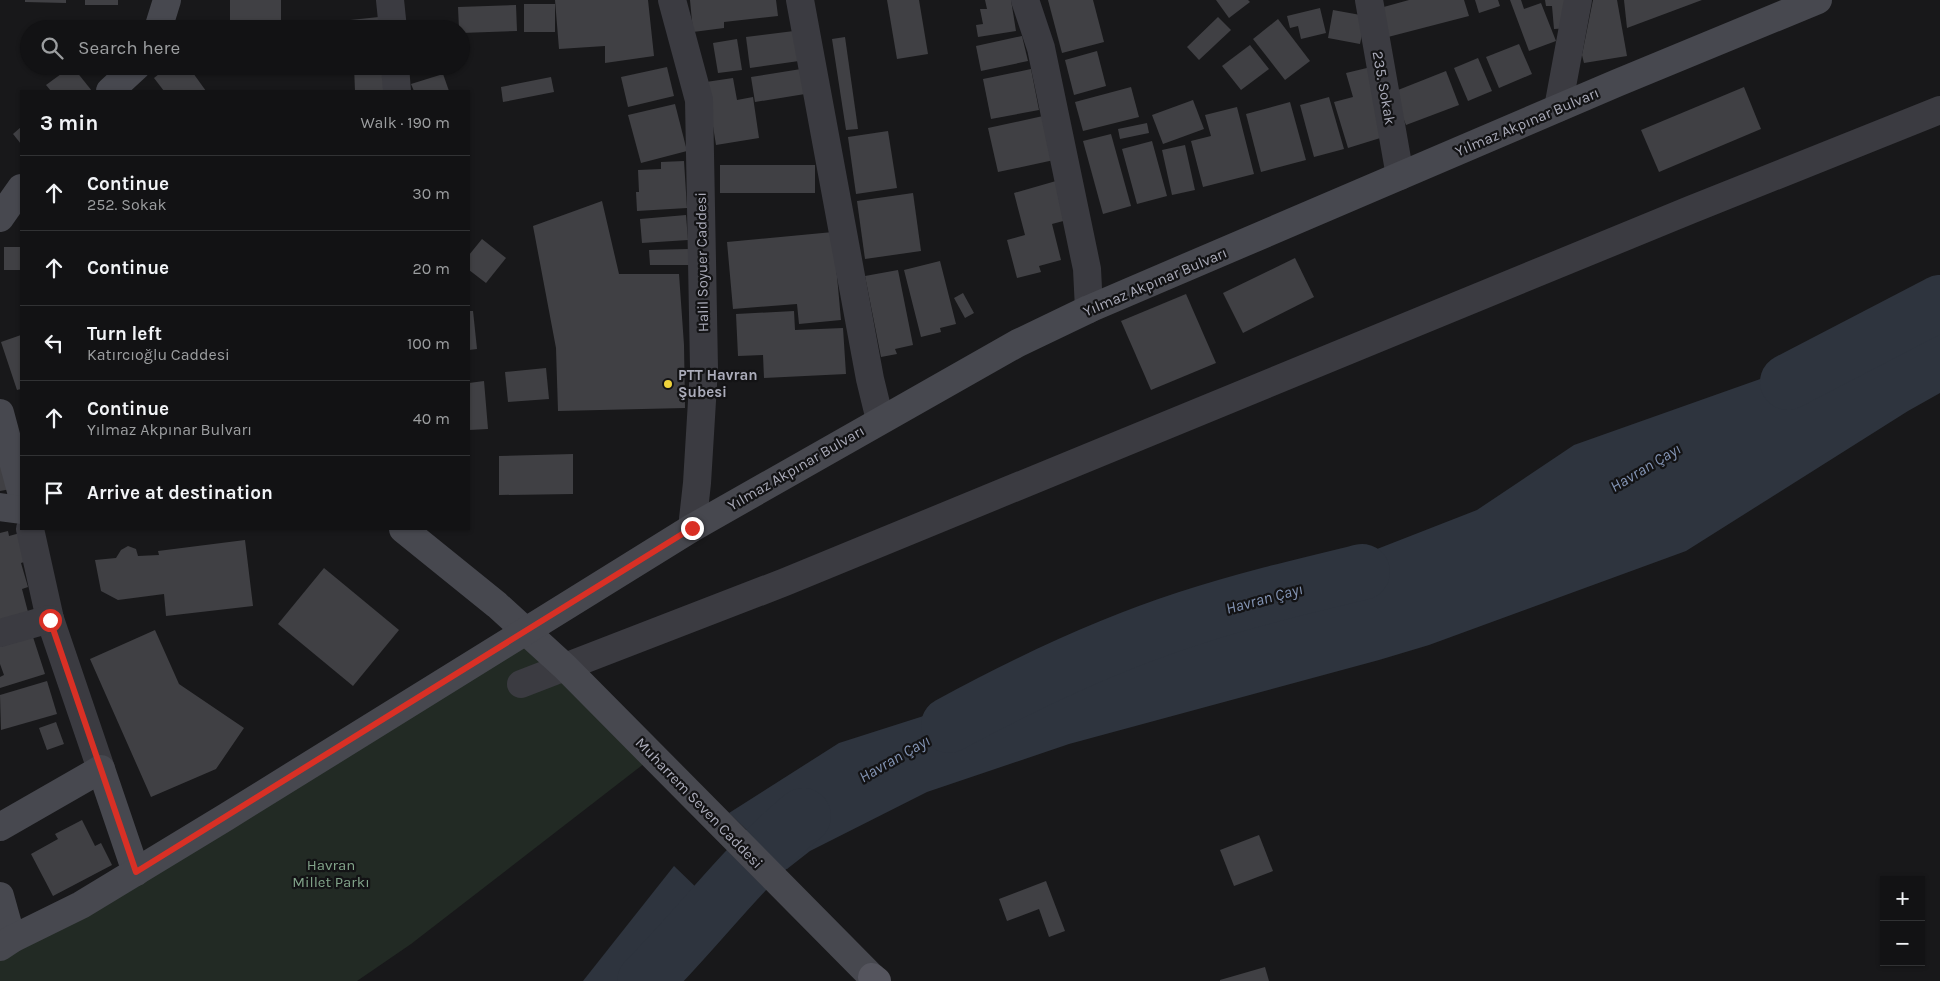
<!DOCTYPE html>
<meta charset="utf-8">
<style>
:root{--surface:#121214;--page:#1f2022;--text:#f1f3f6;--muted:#9c9ea0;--line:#313234}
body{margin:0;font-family:Karla,sans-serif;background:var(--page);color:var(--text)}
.controls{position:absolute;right:15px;bottom:15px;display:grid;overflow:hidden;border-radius:0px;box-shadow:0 1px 4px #0004}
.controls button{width:45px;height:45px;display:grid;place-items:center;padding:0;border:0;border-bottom:1px solid var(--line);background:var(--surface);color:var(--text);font:25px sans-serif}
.stop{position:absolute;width:15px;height:15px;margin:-11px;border:4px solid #d93025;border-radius:50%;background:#fff}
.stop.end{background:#d93025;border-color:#fff;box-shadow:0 1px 5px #0008}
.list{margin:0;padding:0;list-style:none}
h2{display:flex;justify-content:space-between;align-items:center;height:65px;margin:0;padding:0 20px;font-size:21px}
h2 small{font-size:16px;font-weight:400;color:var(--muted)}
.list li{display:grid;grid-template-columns:32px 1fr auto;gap:15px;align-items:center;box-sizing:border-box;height:75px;padding:0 20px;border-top:1px solid var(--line)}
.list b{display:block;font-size:19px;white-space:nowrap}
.list p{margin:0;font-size:16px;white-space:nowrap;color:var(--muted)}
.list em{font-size:16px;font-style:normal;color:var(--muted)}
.icon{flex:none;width:28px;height:28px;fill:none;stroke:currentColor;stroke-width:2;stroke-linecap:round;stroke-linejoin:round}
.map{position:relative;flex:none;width:1940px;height:981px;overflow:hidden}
.search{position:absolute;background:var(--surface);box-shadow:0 1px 4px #0004;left:20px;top:20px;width:450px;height:55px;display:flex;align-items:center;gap:12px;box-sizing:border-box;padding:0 18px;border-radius:28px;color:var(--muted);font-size:19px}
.panel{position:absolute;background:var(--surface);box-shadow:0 1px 4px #0004;left:20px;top:90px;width:450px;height:440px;border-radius:0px}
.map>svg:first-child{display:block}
.green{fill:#222a24}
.water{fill:#2e343e}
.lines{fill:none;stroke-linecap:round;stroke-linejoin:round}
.river{stroke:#2e343e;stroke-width:56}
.building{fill:#404044}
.street{stroke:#3b3b41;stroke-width:28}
.secondary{stroke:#47484f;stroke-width:28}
.primary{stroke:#55555e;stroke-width:28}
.route{stroke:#d93025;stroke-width:6}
.poi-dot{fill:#efd33c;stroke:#131315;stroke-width:2}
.labels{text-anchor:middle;stroke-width:4.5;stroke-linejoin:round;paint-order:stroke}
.street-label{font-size:15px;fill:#abacba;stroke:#131315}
.poi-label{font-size:15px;font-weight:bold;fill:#abacba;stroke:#131315;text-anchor:start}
.park-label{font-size:15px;fill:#82a48a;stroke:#131315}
.water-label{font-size:16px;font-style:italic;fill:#8394b4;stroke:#131315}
</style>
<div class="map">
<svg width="1940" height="981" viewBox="0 0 1940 981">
<rect width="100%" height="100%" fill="#18181a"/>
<!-- green -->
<path class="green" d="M526,630L654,756L411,944L357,981H0V947Z"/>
<!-- water -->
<g class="water">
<path d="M1940,298V393L1908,411L1686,551L1429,645L1379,660L1069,744L927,792L810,851L787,869L729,813L839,743L958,705L1173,646L1354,558L1477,510L1574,445L1865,342Z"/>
<path d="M674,866L730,920L675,981H583Z"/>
</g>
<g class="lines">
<!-- river -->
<g class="river">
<path d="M1788,382L1940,303"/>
<path d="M949,725C1026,683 1104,646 1187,619C1245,600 1304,586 1362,572"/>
<path d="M645,981C699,927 744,865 803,816"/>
</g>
</g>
<!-- building -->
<g class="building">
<path d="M25,0H66V3L25,2Z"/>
<rect x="85" y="0" width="33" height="5"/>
<rect x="230" y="0" width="51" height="29"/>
<path d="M555,0H648L654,56L605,63V46L559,49Z"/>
<path d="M690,0H776L778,16L724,22V28L693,32Z"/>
<path d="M887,0H919L928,54L897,59Z"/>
<path d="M985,0H1011L1016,31L978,37L976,25L983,24L980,9H987Z"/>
<path d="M1048,0H1093L1104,42L1062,53Z"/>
<path d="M1216,0H1248L1250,2L1229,18Z"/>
<path d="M1409,0H1464L1469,16L1388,37L1380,8Z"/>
<path d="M1475,0H1498L1500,6L1479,13Z"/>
<path d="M1510,0H1521L1524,9L1541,3L1556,41L1529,51Z"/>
<path d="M1545,0H1576L1571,28L1554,29L1552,6H1546Z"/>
<path d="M1593,0H1617L1627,56L1584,63L1582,55Z"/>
<path d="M1624,0H1702L1627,28Z"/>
<rect x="524" y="4" width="31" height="28"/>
<path d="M516,5L517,31L461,33V29H459L458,7Z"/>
<path d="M1320,8L1326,33L1301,39L1298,26L1290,28L1287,16Z"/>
<path d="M1333,10L1366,16L1360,44L1328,38Z"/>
<path d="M379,17L380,29H332L331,22Z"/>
<path d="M1218,17L1231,30L1199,60L1187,47Z"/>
<path d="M1278,19L1310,61L1285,80L1253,39Z"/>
<path d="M794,31L799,61L750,68L746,37Z"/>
<path d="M1022,36L1028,61L981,71L976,46Z"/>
<path d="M845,37L858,129L846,130L832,39Z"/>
<path d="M737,39L742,70L718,73L713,43Z"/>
<path d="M1519,44L1532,74L1499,88L1486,57Z"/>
<path d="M1250,45L1269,69L1241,90L1222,66Z"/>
<path d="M1097,51L1106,86L1074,95L1065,60Z"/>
<path d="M1478,58L1492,91L1468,101L1454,68Z"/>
<path d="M72,66L92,91H51L46,85Z"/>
<path d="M169,66H188L206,91H164L154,78Z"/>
<path d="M354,66H384L388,91H355Z"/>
<path d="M667,67L674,96L628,107L621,77Z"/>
<path d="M1371,67L1390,135L1348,148L1334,102L1353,97L1346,73Z"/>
<path d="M801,69L805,94L755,102L751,77Z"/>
<path d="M1031,69L1039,110L991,119L983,79Z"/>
<path d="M1446,71L1459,105L1406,125L1393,92Z"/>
<path d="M443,74L449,91H414L411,84Z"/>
<path d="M551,77L554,92L503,102L501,87Z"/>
<path d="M733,78L737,100L753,97L759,138L716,145L706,82Z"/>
<path d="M1131,87L1139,117L1083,131L1075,102Z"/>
<path d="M1744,87L1761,129L1659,172L1641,130Z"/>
<path d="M1329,97L1344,149L1314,157L1300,105Z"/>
<path d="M1193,100L1204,129L1163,144L1152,115Z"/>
<path d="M1290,102L1306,160L1261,172L1246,114Z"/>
<path d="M675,104L687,151L641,163L628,115Z"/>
<path d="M1237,107L1254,174L1203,187L1191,141L1211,136L1205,115Z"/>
<path d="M1043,116L1054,160L998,172L988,128Z"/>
<path d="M1147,123L1149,133L1120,139L1118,129Z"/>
<path d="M21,127V144L13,134Z"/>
<path d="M888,131L897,188L856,194L848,137Z"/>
<path d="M1111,134L1131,206L1103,214L1083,141Z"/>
<path d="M1152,141L1167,196L1137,204L1122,149Z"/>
<path d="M1185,145L1195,190L1172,195L1162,150Z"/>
<path d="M684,161L687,208L637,211L636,192H639L638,170L661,169V162Z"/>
<rect x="720" y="165" width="95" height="28"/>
<path d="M1056,181L1067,220L1052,224L1061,260L1039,266L1041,272L1017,278L1007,240L1025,235L1014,193Z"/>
<path d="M913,193L921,251L865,259L857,201Z"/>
<path d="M602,201L619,274H679L684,345L685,408L558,411L556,348L533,226Z"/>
<path d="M686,215L688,240L642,243L640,219Z"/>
<path d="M833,232L841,320L799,324L797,304L733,309L727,242Z"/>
<path d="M482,239L506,258L486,283L469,270V255Z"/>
<rect x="4" y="247" width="17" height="23"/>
<path d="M689,249V265H650L649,250Z"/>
<path d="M1295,258L1314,297L1243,333L1223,293Z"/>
<path d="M940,261L956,324L940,328L941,332L921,337L904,270Z"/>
<path d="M898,270L913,345L895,349L897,354L881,357L865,276Z"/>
<path d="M963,293L974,313L965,318L954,298Z"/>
<path d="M1186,294L1216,363L1151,390L1121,321Z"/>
<path d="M469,311H473L477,349L469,350Z"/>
<path d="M794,311L795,330L843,328L846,374L764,378L763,355L738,356L736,314Z"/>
<path d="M21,335V389L17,390L1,342Z"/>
<path d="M546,368L549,399L508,402L505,372Z"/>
<path d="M484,381L488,429L469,430V383Z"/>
<path d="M573,454V494L499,495V456Z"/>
<path d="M0,463L11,489L0,491Z"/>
<path d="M8,531L9,536L20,533L27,561L21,563L28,587L22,589L28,612L0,620V533Z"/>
<path d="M245,540L253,606L166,616L164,594L118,600L101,591L95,560L116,558L121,550L128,546L136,549L138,556L159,555L158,551Z"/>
<path d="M324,568L399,630L353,686L278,624Z"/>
<path d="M155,630L179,684L244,728L216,769L151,797L90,659Z"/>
<path d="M33,637L45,674L0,688V677L4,675L0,664V647Z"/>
<path d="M47,681L57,714L1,730L0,695Z"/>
<path d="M56,722L64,744L47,750L39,728Z"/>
<path d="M82,820L95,846L101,843L112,865L53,896L31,854L58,839L55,834Z"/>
<path d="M1259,835L1273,871L1234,886L1220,850Z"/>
<path d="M1046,881L1065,931L1049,937L1039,909L1007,921L999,899Z"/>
<path d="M1265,967L1269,981H1220V980Z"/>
</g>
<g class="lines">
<!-- street -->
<g class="street">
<path d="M390,0L393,29"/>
<path d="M672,0L699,100L704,368L697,483L692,528"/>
<path d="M800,0L870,379L880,420"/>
<path d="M1025,0L1041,48L1087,269L1089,309"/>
<path d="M1369,0L1400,176"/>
<path d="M395,66L397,91"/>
<path d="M1558,108L1578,0"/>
<path d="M30,529L50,619L101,769"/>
<path d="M0,633L50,619"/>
<path d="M521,684L785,582L1690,210L1940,110"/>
</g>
<!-- secondary -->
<g class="secondary">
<path d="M158,29L167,0"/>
<path d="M110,91L137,66"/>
<path d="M0,218L21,188"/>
<path d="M0,413L21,491"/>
<path d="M0,507L21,510"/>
<path d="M403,529L497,605L565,667L872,977"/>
<path d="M0,827L101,769L136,872"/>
<path d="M0,896L12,939"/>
<path d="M0,947L12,939L81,905L226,817L692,528L1018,343L1089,309L1617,83L1818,0"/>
</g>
<!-- primary -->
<path class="primary" d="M872,977L877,981"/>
</g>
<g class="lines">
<!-- route -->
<path class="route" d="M50,620L136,872L692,528"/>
</g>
<!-- markers -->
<circle class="poi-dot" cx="668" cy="384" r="5"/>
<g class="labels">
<!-- street labels -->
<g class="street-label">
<text transform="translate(1384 88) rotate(80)" y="5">235. Sokak</text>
<text transform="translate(1527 122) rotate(-23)" y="5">Yılmaz Akpınar Bulvarı</text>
<text transform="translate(702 262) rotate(-91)" y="5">Halil Soyuer Caddesi</text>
<text transform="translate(1155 282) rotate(-23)" y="5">Yılmaz Akpınar Bulvarı</text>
<text transform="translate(796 468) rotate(-30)" y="5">Yılmaz Akpınar Bulvarı</text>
<text transform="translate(699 803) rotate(46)" y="5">Muharrem Seven Caddesi</text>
</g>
<!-- poi labels -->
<g class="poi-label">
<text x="678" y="380">PTT Havran<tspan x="678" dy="17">Şubesi</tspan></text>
</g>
<!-- park labels -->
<g class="park-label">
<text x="331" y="870">Havran<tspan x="331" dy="17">Millet Parkı</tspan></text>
</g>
<!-- water labels -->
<g class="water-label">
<text transform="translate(1645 467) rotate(-31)" y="6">Havran Çayı</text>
<text transform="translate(1264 598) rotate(-15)" y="6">Havran Çayı</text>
<text transform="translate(894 758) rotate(-30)" y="6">Havran Çayı</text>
</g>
</g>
</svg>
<div class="controls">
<button>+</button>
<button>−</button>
</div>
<div class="stop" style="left:50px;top:620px"></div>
<div class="stop end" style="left:692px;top:528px"></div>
<div class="search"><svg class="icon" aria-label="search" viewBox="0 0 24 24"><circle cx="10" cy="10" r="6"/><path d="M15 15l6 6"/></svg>Search here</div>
<section class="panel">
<h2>3 min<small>Walk · 190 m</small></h2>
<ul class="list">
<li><svg class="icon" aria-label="ahead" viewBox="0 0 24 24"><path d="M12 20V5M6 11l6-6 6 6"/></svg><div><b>Continue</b><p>252. Sokak</p></div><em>30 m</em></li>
<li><svg class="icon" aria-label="ahead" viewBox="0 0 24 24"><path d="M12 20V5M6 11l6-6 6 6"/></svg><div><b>Continue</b></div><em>20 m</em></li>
<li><svg class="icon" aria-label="left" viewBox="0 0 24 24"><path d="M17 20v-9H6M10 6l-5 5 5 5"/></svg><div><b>Turn left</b><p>Katırcıoğlu Caddesi</p></div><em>100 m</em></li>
<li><svg class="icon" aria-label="ahead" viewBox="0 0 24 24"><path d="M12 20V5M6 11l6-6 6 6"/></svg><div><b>Continue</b><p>Yılmaz Akpınar Bulvarı</p></div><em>40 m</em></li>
<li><svg class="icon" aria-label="arrive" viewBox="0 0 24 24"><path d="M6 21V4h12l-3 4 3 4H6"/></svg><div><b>Arrive at destination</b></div></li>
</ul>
</section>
</div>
